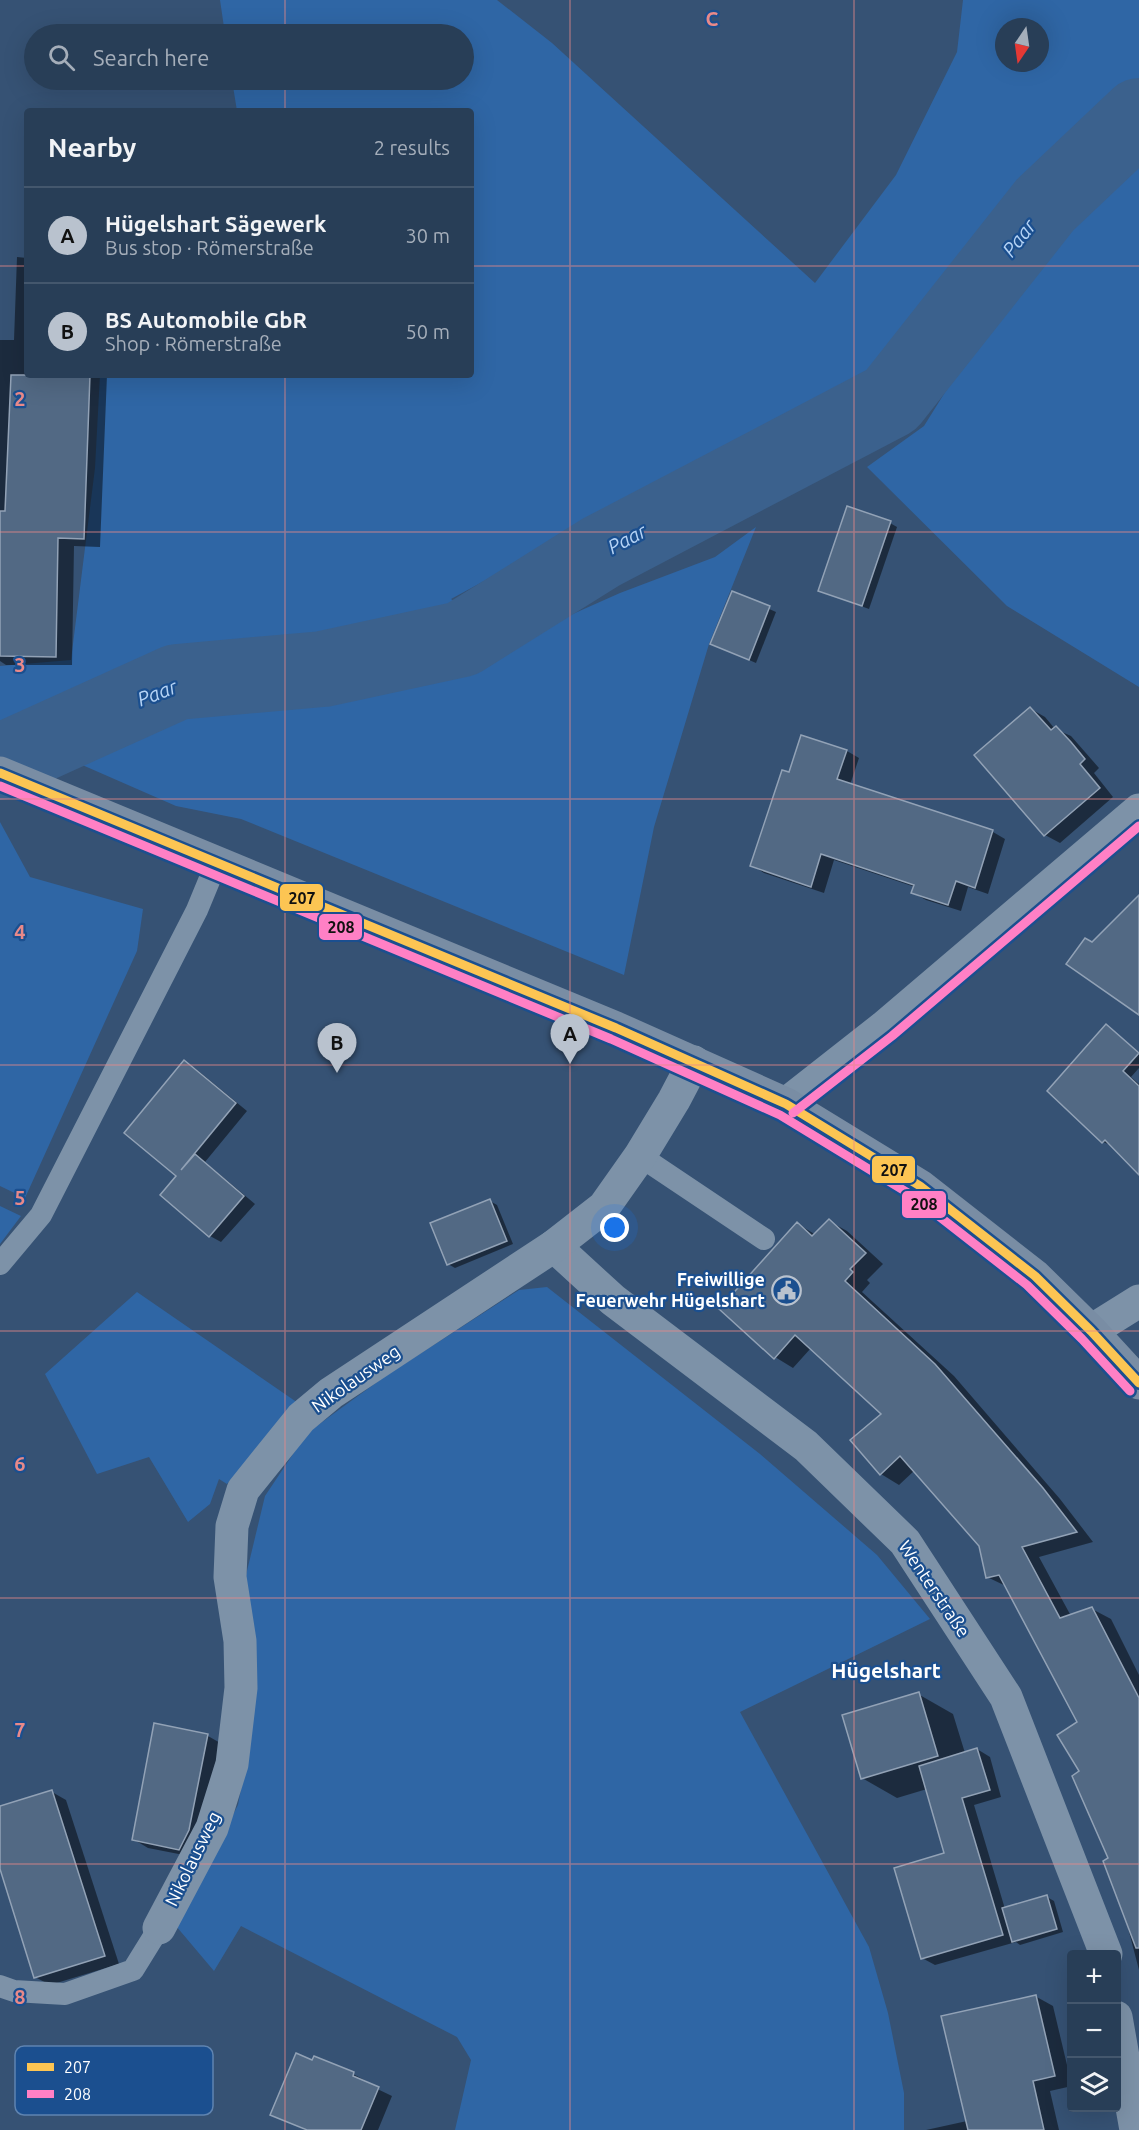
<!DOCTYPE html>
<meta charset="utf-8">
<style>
:root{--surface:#283e57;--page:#30455d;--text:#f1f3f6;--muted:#a5aeba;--line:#44576d;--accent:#b9c2ce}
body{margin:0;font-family:Ubuntu,sans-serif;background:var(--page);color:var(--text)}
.controls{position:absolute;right:18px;bottom:18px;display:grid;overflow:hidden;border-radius:6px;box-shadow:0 6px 24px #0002}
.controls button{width:54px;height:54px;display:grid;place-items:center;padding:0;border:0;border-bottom:2px solid var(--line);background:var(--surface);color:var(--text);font:30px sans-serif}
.compass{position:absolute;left:995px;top:18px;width:54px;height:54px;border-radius:50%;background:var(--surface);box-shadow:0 6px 24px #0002;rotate:193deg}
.you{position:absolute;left:615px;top:1228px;width:21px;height:21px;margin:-15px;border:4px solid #fff;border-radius:50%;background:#1a73e8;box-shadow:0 0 0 9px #1a73e833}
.badge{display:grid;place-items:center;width:39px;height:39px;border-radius:50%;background:var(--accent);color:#111;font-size:20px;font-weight:700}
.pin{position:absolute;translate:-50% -50px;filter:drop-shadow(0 2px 3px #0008)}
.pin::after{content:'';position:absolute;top:32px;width:21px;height:18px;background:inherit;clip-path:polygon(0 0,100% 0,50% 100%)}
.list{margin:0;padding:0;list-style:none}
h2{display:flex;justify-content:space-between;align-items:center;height:78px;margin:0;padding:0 24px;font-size:26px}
h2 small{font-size:20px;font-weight:400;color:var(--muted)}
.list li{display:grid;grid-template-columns:39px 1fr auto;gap:18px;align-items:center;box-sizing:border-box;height:96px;padding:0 24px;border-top:2px solid var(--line)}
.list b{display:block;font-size:22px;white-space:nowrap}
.list p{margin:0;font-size:20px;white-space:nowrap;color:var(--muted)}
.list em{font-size:20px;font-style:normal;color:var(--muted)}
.icon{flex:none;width:33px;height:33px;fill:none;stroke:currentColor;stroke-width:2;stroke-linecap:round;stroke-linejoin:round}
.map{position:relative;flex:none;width:1139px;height:2130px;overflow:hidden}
.search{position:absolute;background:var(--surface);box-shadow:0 6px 24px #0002;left:24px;top:24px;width:450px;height:66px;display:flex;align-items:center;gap:15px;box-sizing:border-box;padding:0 21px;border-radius:33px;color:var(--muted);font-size:22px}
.panel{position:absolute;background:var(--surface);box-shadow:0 6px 24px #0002;left:24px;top:108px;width:450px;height:270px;border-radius:6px}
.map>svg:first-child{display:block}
.green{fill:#2f66a5;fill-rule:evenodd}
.shadow{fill:#0007}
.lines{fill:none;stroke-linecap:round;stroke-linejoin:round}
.river{stroke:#3b618d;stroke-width:76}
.building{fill:#526984;stroke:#92a2b6;stroke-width:1.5}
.lane{stroke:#7d92a8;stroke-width:22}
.street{stroke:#7d92a8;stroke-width:33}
.secondary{stroke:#798da4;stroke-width:33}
.bus-1-casing{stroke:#1b4f8f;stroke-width:14}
.bus-2-casing{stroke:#1b4f8f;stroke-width:14}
.bus-1{stroke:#fcc553;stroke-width:9}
.bus-2{stroke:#ff80c5;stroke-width:9}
.grid{fill:none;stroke:#e88989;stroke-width:1.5;stroke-opacity:0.55}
.labels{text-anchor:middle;stroke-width:4.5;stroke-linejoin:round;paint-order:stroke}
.poi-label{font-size:18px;font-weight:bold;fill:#fff;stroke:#1b4f8f;text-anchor:end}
.street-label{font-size:18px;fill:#fff;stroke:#1b4f8f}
.water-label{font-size:20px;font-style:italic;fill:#b5d3f5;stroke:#1b4f8f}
.quarter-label{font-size:21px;font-weight:bold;fill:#fff;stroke:#1b4f8f}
.key{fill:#1b4f8f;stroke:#5f84b1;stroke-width:1.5}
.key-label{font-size:16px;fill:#fff}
.grid-label{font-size:20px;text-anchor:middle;font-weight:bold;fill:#e88989;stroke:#1b4f8f;stroke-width:4.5;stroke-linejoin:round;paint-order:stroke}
.line-badge{stroke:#1b4f8f;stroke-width:2}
.pale-badge-label{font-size:16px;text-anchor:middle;font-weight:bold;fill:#111}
</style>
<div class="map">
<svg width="1139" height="2130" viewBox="0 0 1139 2130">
<rect width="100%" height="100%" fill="#365274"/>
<!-- green -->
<g class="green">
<path d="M220,0H497L552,43L815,283L896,175L957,52L963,0H1139V94L1009,217L893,359L451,599L512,641L620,593L715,557L756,527L709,644L654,827L624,975L241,819L176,806L0,729V666L71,660L95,468L100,375H471V111H237L232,80H464V34H225ZM1004,27H1040V63H1004Z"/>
<path d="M1139,154V687L1007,606L867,467L924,426L1023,267Z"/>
<path d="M0,822L30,877L143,909L137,951L25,1198L0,1186Z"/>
<path d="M0,1206L21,1216L0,1244Z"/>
<path d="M547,1287L760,1454L877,1555L930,1619L740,1712L869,1947L888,2013L904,2093V2130H455L471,2060L457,2037L241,1926L214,1971L176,1926L238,1805L251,1736L246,1575L265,1496L307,1433L384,1377L519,1290Z"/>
<path d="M137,1292L298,1403L227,1484L219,1479L210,1504L188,1522L149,1457L97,1474L45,1374Z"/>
</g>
<!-- shadow -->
<g class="shadow">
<path d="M17,257L27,258V375H107L100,547L74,546L72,665H6L0,661V340H14Z"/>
<path d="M890,523L897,527L869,609L820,591Z"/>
<path d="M733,593L776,612L756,663L712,644Z"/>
<path d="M1031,709L1045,717L1055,729L1071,736L1099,768L1094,773L1113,797L1060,843L1045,835Z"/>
<path d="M847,751L859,758L850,785L993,832L1005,839L988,894L968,887L961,911L926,900L913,893L915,887L834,860L824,893L764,873L752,865L790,774Z"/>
<path d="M1107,1026L1139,1052V1068L1131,1077L1139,1084V1169L1113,1146L1103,1142Z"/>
<path d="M185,1062L196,1069L247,1111L205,1162L255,1204L221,1242L210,1236L178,1176Z"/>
<path d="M490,1201L497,1205L513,1244L455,1268L448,1264Z"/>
<path d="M829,1221L847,1231L883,1264L867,1280L870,1283L862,1292L954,1376L1060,1499L1093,1542L1039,1557L1071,1616L1092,1609L1111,1619L1139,1675V1970L1110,1859L1081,1772L1079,1723L1008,1587L987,1577L980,1545L915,1470L899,1485L881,1474L852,1440L883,1414L811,1348L793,1368L775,1357L798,1224L816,1235Z"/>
<path d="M918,1694L953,1714L965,1753L977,1749L990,1757L1001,1797L974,1805L1005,1909L1047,1897L1054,1901L1063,1932L1020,1945L1016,1942L935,1965L922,1958L946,1854L927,1789L897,1798L862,1778Z"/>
<path d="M208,1736L222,1744L194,1857L148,1848L133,1839Z"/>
<path d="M52,1792L66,1800L119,1964L50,1985L35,1977L0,1861V1807Z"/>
<path d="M1035,1996L1053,2006L1072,2086L1050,2091L1059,2130H926L967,2121Z"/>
<path d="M313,2062L353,2074L368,2082L367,2084L392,2096L378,2130H305L272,2114Z"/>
</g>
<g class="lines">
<!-- river -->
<path class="river" d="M0,762L177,682L323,669L462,639L601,552L891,400L1045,205L1139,116"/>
</g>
<!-- building -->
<g class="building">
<path d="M11,375H90L84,539L58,538L56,657L0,656V511H5Z"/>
<path d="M847,506L891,521L862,606L818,591Z"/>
<path d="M732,591L770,606L749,660L710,644Z"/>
<path d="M1030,707L1051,730L1056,726L1071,742L1085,759L1080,764L1100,788L1044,836L974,755Z"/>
<path d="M801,735L847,750L837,779L993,830L975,888L956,881L948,905L911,893L914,885L821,854L811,887L750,866L782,770L789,772Z"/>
<path d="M1139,895V1015L1066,964L1085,938L1092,942Z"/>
<path d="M1106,1024L1139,1053L1123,1071L1139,1086V1175L1105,1140L1102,1143L1047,1091Z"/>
<path d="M184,1060L236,1103L181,1170L195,1154L244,1196L209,1237L160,1195L176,1176L124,1133Z"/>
<path d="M490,1199L507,1241L447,1265L430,1223Z"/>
<path d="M829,1219L866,1253L850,1269L853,1272L845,1281L935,1364L1043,1488L1077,1532L1022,1547L1060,1618L1092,1607L1139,1698V1948H1136L1103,1861L1108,1858L1072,1776L1079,1771L1057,1735L1077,1722L999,1575L986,1578L979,1546L900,1456L880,1475L850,1440L881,1414L795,1335L774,1359L719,1309L797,1222L812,1236Z"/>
<path d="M919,1692L938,1756L861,1779L842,1715Z"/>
<path d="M154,1723L208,1734L189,1830L179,1850L132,1840Z"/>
<path d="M977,1748L990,1790L962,1798L1003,1935L921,1959L894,1868L944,1853L919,1766Z"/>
<path d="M52,1790L105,1956L34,1978L0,1869V1806Z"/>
<path d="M1047,1895L1057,1929L1012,1942L1002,1908Z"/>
<path d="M1036,1995L1055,2076L1033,2081L1044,2130H968L941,2016Z"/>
<path d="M296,2053L312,2060L314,2056L354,2072L353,2076L379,2087L361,2130H307L270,2115Z"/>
</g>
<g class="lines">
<!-- lane -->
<g class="lane">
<path d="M640,1156L764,1239"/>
<path d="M0,1264L41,1215L197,910L216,864"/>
<path d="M0,1986L14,1991L65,1994L133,1970L159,1928"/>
</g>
<!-- street -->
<g class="street">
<path d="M786,1104L884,1027L1139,810"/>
<path d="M554,1246L613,1300L806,1446L905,1542L1006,1697L1106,1954"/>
<path d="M1091,1331L1139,1301"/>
<path d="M159,1928L212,1828L232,1764L241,1688L240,1641L230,1577L232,1526L243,1490L301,1418L331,1393L554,1246L604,1207L640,1156L674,1100L694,1062"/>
<path d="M1116,2017L1136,2130"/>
</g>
<!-- secondary -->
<path class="secondary" d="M0,773L616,1028L786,1104L920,1186L1035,1276L1091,1331L1139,1383"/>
<defs>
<path id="bus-1" d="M0,773L616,1028L786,1104L920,1186L1035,1276L1091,1331L1139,1383"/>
<g id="bus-2">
<path d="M0,786L611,1039L780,1115L913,1196L1027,1285L1082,1339L1130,1391"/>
<path d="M793,1113L892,1036L1139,826"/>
</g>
</defs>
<!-- bus-1 casing -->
<use href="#bus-1" class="bus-1-casing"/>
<!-- bus-2 casing -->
<use href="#bus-2" class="bus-2-casing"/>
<!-- bus-1 -->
<use href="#bus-1" class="bus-1"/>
<!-- bus-2 -->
<use href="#bus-2" class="bus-2"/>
</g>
<!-- grid -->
<path class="grid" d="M285,0V34M570,0V2130M854,0V2130M285,80V111M0,266H27M471,266H1139M285,375V2130M0,532H1139M0,799H1139M0,1065H1139M0,1331H1139M0,1598H1139M0,1864H1139"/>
<!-- icons -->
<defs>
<symbol id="civic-ring" viewBox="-11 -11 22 22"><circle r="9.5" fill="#1b4f8f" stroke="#b9c2ce" stroke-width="1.5"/><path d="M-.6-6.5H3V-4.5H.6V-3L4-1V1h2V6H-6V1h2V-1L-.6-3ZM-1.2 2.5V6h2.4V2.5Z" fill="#b9c2ce"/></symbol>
</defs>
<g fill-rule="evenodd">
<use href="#civic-ring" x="770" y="1274" width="33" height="33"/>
</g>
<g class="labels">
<!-- poi labels -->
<g class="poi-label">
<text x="765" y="1286">Freiwillige<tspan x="765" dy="21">Feuerwehr Hügelshart</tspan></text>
</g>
<!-- street labels -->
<g class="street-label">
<text transform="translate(356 1379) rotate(-35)" y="6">Nikolausweg</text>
<text transform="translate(934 1589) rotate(56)" y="6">Wenterstraße</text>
<text transform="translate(193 1859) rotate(-64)" y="6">Nikolausweg</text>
</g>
<!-- water labels -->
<g class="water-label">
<text transform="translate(1019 238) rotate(-52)" y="7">Paar</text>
<text transform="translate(627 539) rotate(-28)" y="7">Paar</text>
<text transform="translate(157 693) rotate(-21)" y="7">Paar</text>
</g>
<!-- quarter labels -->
<g class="quarter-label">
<text x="886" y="1678">Hügelshart</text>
</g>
</g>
<!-- legend -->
<rect x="15" y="2046" width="198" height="69" rx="9" class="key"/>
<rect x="27" y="2063" width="27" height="8" fill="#fcc553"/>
<rect x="27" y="2090" width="27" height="8" fill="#ff80c5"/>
<g class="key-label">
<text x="64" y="2073">207</text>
<text x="64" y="2100">208</text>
</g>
<g class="grid-label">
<text x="712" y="26">C</text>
<text x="20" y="406">2</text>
<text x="20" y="672">3</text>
<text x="20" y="939">4</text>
<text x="20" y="1205">5</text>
<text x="20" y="1471">6</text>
<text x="20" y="1737">7</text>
<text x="20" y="2004">8</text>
</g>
<g class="line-badge">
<rect x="279" y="883" width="45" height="29" rx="6" fill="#fcc553"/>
<rect x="318" y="913" width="45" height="28" rx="6" fill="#ff80c5"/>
<rect x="871" y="1155" width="45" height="29" rx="6" fill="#fcc553"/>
<rect x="901" y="1190" width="46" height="29" rx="6" fill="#ff80c5"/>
</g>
<g class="pale-badge-label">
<text x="302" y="904">207</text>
<text x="341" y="933">208</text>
<text x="894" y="1176">207</text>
<text x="924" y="1210">208</text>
</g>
</svg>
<div class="controls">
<button>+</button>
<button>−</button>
<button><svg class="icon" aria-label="layers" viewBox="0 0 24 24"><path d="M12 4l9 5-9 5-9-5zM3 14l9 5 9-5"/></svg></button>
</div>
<svg class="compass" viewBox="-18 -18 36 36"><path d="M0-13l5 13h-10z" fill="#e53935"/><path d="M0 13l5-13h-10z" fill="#a5aeba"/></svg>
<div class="you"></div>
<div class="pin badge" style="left:570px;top:1064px">A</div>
<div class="pin badge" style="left:337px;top:1073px">B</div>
<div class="search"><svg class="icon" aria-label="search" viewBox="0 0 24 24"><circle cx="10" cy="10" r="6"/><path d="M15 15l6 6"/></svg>Search here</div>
<section class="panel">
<h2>Nearby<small>2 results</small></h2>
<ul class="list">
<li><span class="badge">A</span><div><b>Hügelshart Sägewerk</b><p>Bus stop · Römerstraße</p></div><em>30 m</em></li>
<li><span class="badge">B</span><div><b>BS Automobile GbR</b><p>Shop · Römerstraße</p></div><em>50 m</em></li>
</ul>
</section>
</div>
